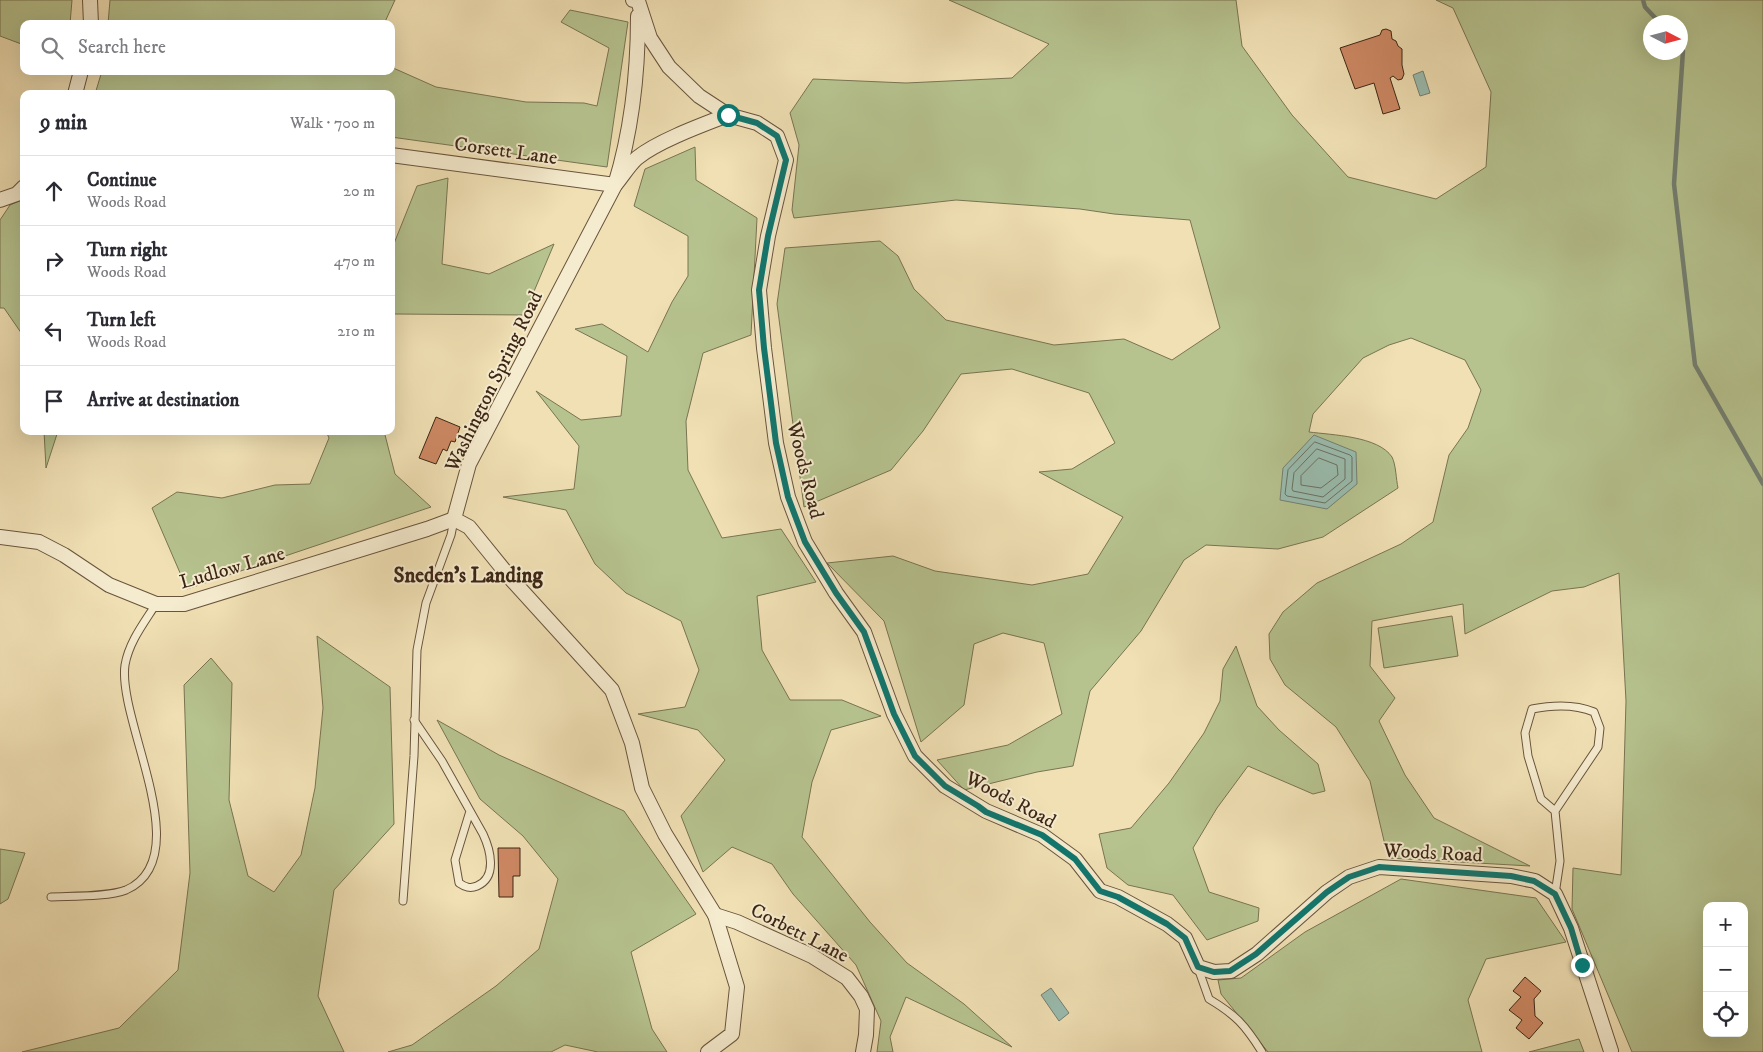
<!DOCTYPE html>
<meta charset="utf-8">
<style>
:root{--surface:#fff;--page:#f2f2f3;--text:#2b2b33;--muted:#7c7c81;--line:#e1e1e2}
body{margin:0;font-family:"IM FELL DW Pica",serif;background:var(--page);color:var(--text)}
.controls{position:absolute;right:15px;bottom:15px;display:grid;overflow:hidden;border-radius:10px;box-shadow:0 5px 20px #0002}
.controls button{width:45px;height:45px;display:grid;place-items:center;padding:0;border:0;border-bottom:1px solid var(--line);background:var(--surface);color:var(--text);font:25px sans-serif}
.compass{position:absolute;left:1643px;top:15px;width:45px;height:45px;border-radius:50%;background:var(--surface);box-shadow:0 5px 20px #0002;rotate:96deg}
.stop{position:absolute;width:15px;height:15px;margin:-11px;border:4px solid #0f766e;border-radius:50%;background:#fff}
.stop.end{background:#0f766e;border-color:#fff;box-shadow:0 1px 5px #0008}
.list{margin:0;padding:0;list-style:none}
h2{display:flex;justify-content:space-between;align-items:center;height:65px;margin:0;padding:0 20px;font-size:21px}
h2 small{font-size:16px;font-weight:400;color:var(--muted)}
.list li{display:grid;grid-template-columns:32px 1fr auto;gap:15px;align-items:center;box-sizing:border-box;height:70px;padding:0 20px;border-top:1px solid var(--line)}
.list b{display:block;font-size:19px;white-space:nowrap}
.list p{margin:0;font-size:16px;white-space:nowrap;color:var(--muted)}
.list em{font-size:16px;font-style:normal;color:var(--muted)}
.icon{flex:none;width:28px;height:28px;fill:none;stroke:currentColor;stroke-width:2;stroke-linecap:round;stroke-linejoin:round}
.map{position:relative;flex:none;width:1763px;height:1052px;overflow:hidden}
.search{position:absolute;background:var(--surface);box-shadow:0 5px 20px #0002;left:20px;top:20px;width:375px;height:55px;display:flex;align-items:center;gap:12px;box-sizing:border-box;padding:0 18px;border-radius:10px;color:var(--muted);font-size:19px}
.panel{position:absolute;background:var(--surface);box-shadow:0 5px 20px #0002;left:20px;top:90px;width:375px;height:345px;border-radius:10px}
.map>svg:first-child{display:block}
.green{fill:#b6c38f;stroke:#797452;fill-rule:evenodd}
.water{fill:#9abdb0;stroke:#748072}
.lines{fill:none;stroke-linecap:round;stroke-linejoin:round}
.shore{stroke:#6b7162;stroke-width:1}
.stream{stroke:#748072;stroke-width:4.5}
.building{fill:#ce8964;stroke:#3c2515}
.service-casing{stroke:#69543d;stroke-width:9}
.minor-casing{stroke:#69543d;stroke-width:16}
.service{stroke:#f5ebce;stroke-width:7}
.minor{stroke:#f5ebce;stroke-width:14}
.route{stroke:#0f766e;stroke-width:6}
.labels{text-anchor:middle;stroke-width:4;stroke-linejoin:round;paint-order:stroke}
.street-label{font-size:20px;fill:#3c2515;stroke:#f5ebce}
.neighbourhood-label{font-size:21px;font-weight:bold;fill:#3c2515;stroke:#f5ebce}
</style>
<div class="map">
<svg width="1763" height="1052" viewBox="0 0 1763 1052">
<rect width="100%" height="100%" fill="#f0e0b4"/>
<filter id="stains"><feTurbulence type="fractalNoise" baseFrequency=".004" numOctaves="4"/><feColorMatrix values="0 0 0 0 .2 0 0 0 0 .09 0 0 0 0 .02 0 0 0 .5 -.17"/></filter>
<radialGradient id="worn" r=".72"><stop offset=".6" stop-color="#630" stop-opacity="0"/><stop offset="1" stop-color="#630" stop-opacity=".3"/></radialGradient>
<!-- green -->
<g class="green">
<path d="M0,0H72L70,24H24V45L0,36Z"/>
<path d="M110,0H395L384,24H108Z"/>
<path d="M949,0H1236L1242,46L1292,115L1348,177L1436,199L1486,167L1491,92L1453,8L1436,0H1763V1052H1632L1572,909L1573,868L1621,875L1626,701L1619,573L1584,587L1552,591L1465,634L1463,604L1372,621L1370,666L1395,698L1379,721L1405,775L1434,818L1530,866L1388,858L1370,781L1336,727L1285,685L1270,659L1269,634L1283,612L1317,583L1401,544L1433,522L1449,455L1468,428L1481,390L1465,360L1411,338L1389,345L1363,358L1313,414L1309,432C1332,435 1378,436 1392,457C1396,465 1396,479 1398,488L1323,537L1278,549L1206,545L1184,560L1141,631L1090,691L1073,766L1037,772L964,790L937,760L1008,745L1062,714L1044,643L1003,633L974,644L964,705L921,742L884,621L827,563L893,556L935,571L1032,585L1088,574L1123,517L1039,472L1072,469L1115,443L1089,393L1012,369L961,374L923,431L891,470L804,507L777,304L785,248L880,241L898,256L914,289L946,320L1054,345L1124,339L1172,360L1220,328L1190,220L1114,214L1080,209L956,200L794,218L792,210L799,145L790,113L813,79L906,83L1012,78L1049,44ZM1650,22H1680V52H1650ZM1707,906H1744V1033H1707Z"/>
<path d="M570,10L628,22L607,167L391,137V94H95L102,71H391V67L436,87L526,102L584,103L597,106L609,48L561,22Z"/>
<path d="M695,147L696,180L757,218L751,335L703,353L686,421L688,470L722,538L781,529L816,582L757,596L762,650L790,700H842L881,716L831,730L812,782L802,837L870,922L907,963L964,1004L1012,1047L906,997L890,1037L893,1052H877L881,1021L856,965L793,894L772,864L732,847L703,872L681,816L725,760L698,730L638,714L685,707L699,670L681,621L626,593L595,564L566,510L503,497L574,489L579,446L536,391L581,420L621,416L627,356L575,329L602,324L648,352L672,302L688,276V236L634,206L645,169Z"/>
<path d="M448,178L442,264L489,274L554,244L524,315L395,314L391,317V251L417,186Z"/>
<path d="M24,199V337L4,308H0V220L10,205Z"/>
<path d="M44,431H58L46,468Z"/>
<path d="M326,431H384L395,474L431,507L187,589L152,508L177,492L222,498L275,485L310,484L329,438Z"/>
<path d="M1452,616L1458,656L1384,668L1378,628Z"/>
<path d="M317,636L390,687L394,824L334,890L318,996L344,1052H22L119,1028L178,970L190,873L184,685L211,658L232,683L229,800L248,876L274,892L301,855L315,788L323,708Z"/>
<path d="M1236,646L1257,706L1279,730L1318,764L1325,791L1313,794L1248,766L1217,808L1193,848L1209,892L1259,908L1258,921L1207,940L1173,895L1128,885L1107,868L1099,834L1131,828L1169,783L1204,733L1220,701L1223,669Z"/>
<path d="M437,720L499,755L624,811L696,914L631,952L652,1029L667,1052H598L565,1045L551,1052H388L412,1045L496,986L539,949L558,879L523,836L480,799Z"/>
<path d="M0,849L25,853L8,899L0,904Z"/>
<path d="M1401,879L1536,898L1566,942L1486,959L1468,1000L1482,1052H1268L1221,994L1218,980L1241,978L1305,932Z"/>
<path d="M1579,1039L1584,1052H1529Z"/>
</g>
<!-- water -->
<g class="water">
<path d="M1423,71L1430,93L1420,96L1413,75Z"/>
<path d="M1314,435L1356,452L1357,484L1327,509L1280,500L1283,468Z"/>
<path d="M1051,988L1069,1013L1059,1021L1041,995Z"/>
</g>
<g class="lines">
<!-- shore -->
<g class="shore">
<path d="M1315,442L1350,455L1352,457V481L1325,503L1287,496L1285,494L1288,470Z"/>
<path d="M1317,449L1345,459V479L1323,497L1293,491L1292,489L1294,473Z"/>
<path d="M1319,458L1337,465L1338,475L1321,488L1301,485V476Z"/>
</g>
<!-- stream -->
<g class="stream">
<path d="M1643,0L1645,7L1659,22"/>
<path d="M1680,48L1683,51L1674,184L1695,365L1763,484"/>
</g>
</g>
<!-- building -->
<g class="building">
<path d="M1386,29L1391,31L1392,39L1396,41L1398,46L1402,49V65L1404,74L1402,79L1398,80L1393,76L1390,78L1400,109L1383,114L1374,83L1355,89L1340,48L1380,35L1382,30Z"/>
<path d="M436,417L460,427L455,442L451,441L447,451L443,449L436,464L419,458Z"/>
<path d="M498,848H520V876H513V897H499Z"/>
<path d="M1525,977L1541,991L1534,999L1535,1016L1543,1023L1529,1039L1516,1028L1522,1020L1509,1010L1521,997L1513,991Z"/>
</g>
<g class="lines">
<defs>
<g id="service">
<path d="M414,720L442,761L483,834C490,849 498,877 477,886C470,889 465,887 459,883L455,860L470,811"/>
<path d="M1555,894L1560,861L1555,811L1598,747L1600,728L1594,712C1575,704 1552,705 1532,709L1525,733L1528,756L1541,799L1555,811"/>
<path d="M51,897C71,896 109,897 126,890C199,858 117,721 125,665C129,642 144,623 156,604"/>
<path d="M403,901L414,756L417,650L426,603L451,535L454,520"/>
<path d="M1198,968L1209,999C1236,1015 1245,1025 1262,1052"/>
</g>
<g id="minor">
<path d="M90,0L91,24"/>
<path d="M633,0L638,1L650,38L669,67L699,96L728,115L757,123L777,136L786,160L768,236L759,290L764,348L776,443L788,497L805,542L836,593L864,632L894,714L915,756L945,786L986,811L1042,835L1075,859L1100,891L1118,897L1167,924L1185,938L1198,967L1214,972L1231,971L1257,954L1327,892L1349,877L1379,867L1511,876L1535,881L1555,894L1571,928L1611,1051"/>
<path d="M638,16C638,73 632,130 615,185L469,464L454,519L469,527L512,580L612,690L632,743L642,788L665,834L715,915L737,987L732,1034L708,1052"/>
<path d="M75,94L81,71"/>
<path d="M391,155L615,185C622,177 629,165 637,158C658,141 702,125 728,115"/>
<path d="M0,200L17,194L24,187"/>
<path d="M0,537L39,542L64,555L109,585L156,604H184L427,529L454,519"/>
<path d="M715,915L737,922L812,956L847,978L861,996L867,1009L866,1035L863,1052"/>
</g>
</defs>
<!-- service casing -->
<use href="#service" class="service-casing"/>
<!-- minor casing -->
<use href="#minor" class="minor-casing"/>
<!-- service -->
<use href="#service" class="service"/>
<!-- minor -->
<use href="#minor" class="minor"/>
</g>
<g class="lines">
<!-- route -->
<path class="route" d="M728,115L757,123L777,136L786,160L768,236L759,290L764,348L776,443L788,497L805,542L836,593L864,632L894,714L915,756L945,786L978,806L986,812L1042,835L1075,859L1100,891L1118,897L1167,924L1185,938L1198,967L1214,972L1230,971L1256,954L1327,892L1349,877L1379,867L1511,876L1534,881L1555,894L1571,928L1582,965"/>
</g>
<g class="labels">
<!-- street labels -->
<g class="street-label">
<text transform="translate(506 150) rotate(8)" y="7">Corsett Lane</text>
<text transform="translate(493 381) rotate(-64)" y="7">Washington Spring Road</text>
<text transform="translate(806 470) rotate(76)" y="7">Woods Road</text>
<text transform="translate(232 567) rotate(-16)" y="7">Ludlow Lane</text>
<text transform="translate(1011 799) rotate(28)" y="7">Woods Road</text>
<text transform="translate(1433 852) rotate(3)" y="7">Woods Road</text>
<text transform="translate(800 932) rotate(27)" y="7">Corbett Lane</text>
</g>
<!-- neighbourhood labels -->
<g class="neighbourhood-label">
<text x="468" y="582">Sneden's Landing</text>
</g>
</g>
<rect width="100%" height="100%" filter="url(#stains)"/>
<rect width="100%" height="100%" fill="url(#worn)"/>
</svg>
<div class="controls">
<button>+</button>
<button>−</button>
<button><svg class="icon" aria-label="locate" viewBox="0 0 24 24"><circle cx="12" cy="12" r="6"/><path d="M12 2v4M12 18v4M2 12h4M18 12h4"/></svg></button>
</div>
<svg class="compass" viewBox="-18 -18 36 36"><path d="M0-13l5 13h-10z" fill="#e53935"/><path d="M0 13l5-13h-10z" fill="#7c7c81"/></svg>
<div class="stop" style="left:728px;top:115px"></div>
<div class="stop end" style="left:1582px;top:965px"></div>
<div class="search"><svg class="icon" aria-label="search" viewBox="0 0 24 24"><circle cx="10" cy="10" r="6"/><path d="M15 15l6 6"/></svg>Search here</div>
<section class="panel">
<h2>9 min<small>Walk · 700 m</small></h2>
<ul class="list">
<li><svg class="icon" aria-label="ahead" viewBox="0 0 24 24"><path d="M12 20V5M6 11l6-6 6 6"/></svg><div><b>Continue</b><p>Woods Road</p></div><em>20 m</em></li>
<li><svg class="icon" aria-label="right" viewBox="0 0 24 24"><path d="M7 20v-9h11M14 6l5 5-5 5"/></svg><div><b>Turn right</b><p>Woods Road</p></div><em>470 m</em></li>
<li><svg class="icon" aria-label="left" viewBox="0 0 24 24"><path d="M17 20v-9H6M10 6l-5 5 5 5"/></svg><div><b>Turn left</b><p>Woods Road</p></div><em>210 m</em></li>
<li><svg class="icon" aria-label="arrive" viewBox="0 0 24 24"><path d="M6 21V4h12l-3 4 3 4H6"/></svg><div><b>Arrive at destination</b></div></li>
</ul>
</section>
</div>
